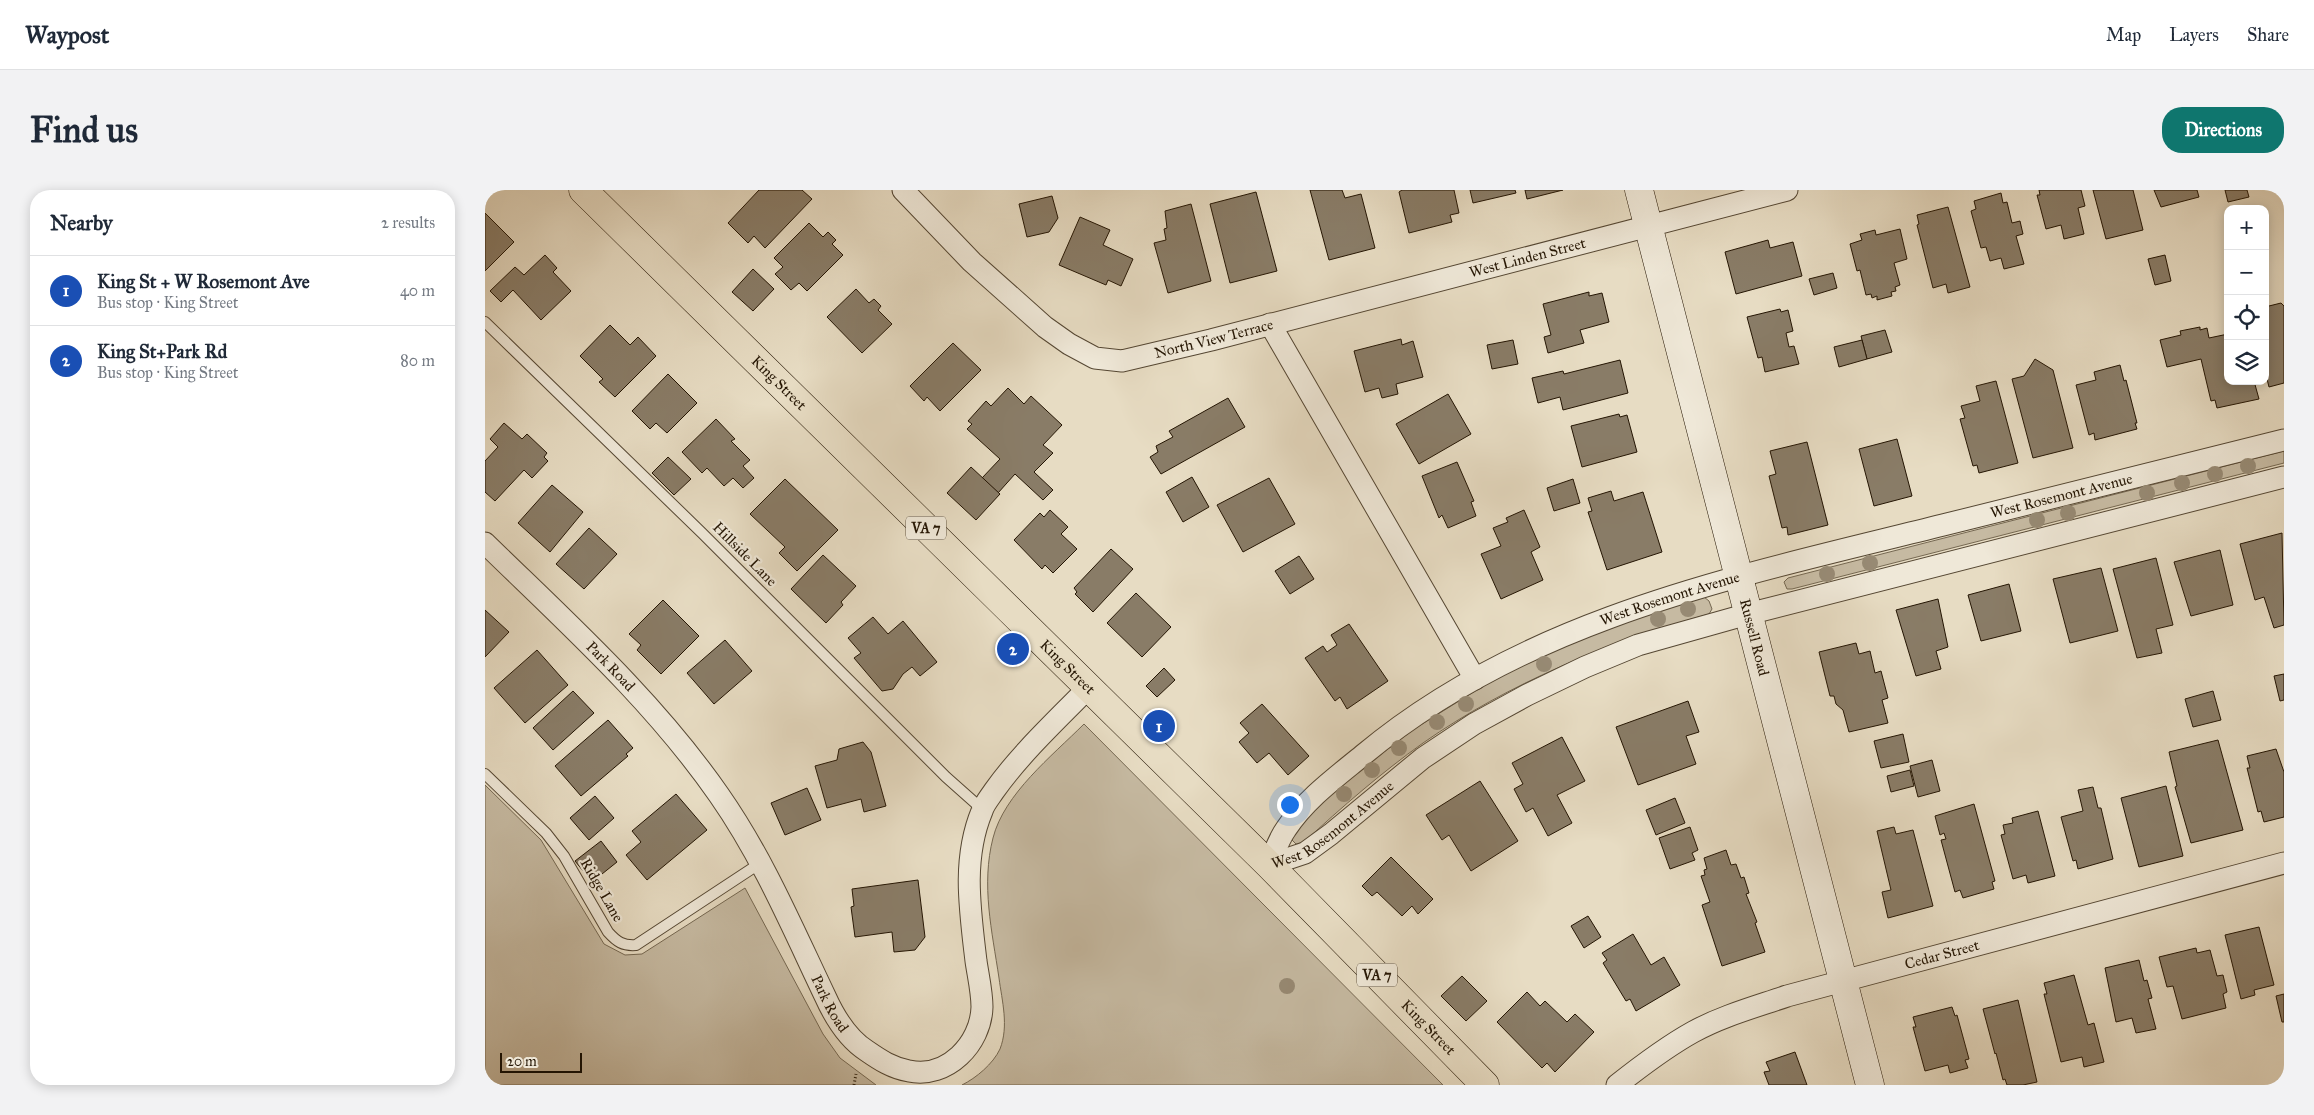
<!DOCTYPE html>
<meta charset="utf-8">
<style>
:root{--surface:#fff;--page:#f2f2f3;--text:#1f2937;--muted:#747a83;--line:#e0e1e3;--accent:#0f766e}
body{margin:0;font-family:"IM FELL Great Primer",serif;background:var(--page);color:var(--text)}
.controls{position:absolute;right:15px;top:15px;display:grid;overflow:hidden;border-radius:10px;box-shadow:0 2px 12px #0003}
.controls button{width:45px;height:45px;display:grid;place-items:center;padding:0;border:0;border-bottom:1px solid var(--line);background:var(--surface);color:var(--text);font:25px sans-serif}
.scale{position:absolute;left:15px;bottom:12px;width:82px;box-sizing:border-box;padding-left:5px;border:2px solid #241503;border-top:0;font-size:14px;line-height:18px;white-space:nowrap;color:#241503;-webkit-text-stroke:4px #efe8d8;paint-order:stroke}
.you{position:absolute;left:804px;top:614px;width:18px;height:18px;margin:-12px;border:4px solid #fff;border-radius:50%;background:#1a73e8;box-shadow:0 0 0 8px #1a73e833}
.badge{display:grid;place-items:center;width:32px;height:32px;border-radius:50%;background:var(--accent);color:#fff;font-size:16px;font-weight:700}
.pin{position:absolute;translate:-50% -50%;border:2px solid #fff;box-shadow:0 1px 5px #0006}
.list{margin:0;padding:0;list-style:none}
h2{display:flex;justify-content:space-between;align-items:center;height:65px;margin:0;padding:0 20px;font-size:21px}
h2 small{font-size:16px;font-weight:400;color:var(--muted)}
.list li{display:grid;grid-template-columns:32px 1fr auto;gap:15px;align-items:center;box-sizing:border-box;height:70px;padding:0 20px;border-top:1px solid var(--line)}
.list b{display:block;font-size:19px;white-space:nowrap}
.list p{margin:0;font-size:16px;white-space:nowrap;color:var(--muted)}
.list em{font-size:16px;font-style:normal;color:var(--muted)}
.icon{flex:none;width:28px;height:28px;fill:none;stroke:currentColor;stroke-width:2;stroke-linecap:round;stroke-linejoin:round}
.map{position:relative;flex:none;width:1799px;height:895px;overflow:hidden;border-radius:20px}
header{display:flex;align-items:center;gap:30px;box-sizing:border-box;height:70px;padding:0 25px;background:var(--surface);border-bottom:1px solid var(--line)}
header strong{font-size:24px}
nav{display:flex;gap:28px;margin-inline-start:auto;font-size:18px}
.intro{display:flex;align-items:center;justify-content:space-between;box-sizing:border-box;height:120px;padding:0 30px}
h1{margin:0;font-size:35px}
.button{padding:12px 22px;border-radius:20px;background:var(--accent);color:#fff;font-size:18px;font-weight:700}
main{display:flex;gap:30px;padding:0 30px}
aside{flex:1;background:var(--surface);border-radius:20px;box-shadow:0 2px 12px #0003}
.map>svg:first-child{display:block}
.green{fill:#c6baa2;stroke:#756852}
.building{fill:#897c67;stroke:#241503}
.lines{fill:none;stroke-linecap:round;stroke-linejoin:round}
.lane-casing{stroke:#554733;stroke-width:12}
.street-casing{stroke:#554733;stroke-width:23}
.secondary-casing{stroke:#241503;stroke-width:29}
.primary-casing{stroke:#241503;stroke-width:29}
.path{stroke:#241503;stroke-width:3;stroke-dasharray:1 2.5;stroke-linecap:butt}
.lane{stroke:#efe8d8;stroke-width:10}
.street{stroke:#efe8d8;stroke-width:21}
.secondary{stroke:#efe8d8;stroke-width:28}
.primary{stroke:#e7dcc3;stroke-width:28}
.tree{fill:#978a74}
.labels{text-anchor:middle;stroke-width:4.5;stroke-linejoin:round;paint-order:stroke}
.shield{fill:#efe8d8;stroke:#615443;stroke-width:1}
.shield-label{font-size:14px;font-weight:bold;fill:#241503}
.street-label{font-size:15px;fill:#241503;stroke:#efe8d8}
</style>
<header>
<strong>Waypost</strong>
<nav><a>Map</a><a>Layers</a><a>Share</a></nav>
</header>
<div class="intro"><h1>Find us</h1><a class="button">Directions</a></div>
<main>
<aside>
<h2>Nearby<small>2 results</small></h2>
<ul class="list">
<li><span class="badge" style="background:#1a4fb4">1</span><div><b>King St + W Rosemont Ave</b><p>Bus stop · King Street</p></div><em>40 m</em></li>
<li><span class="badge" style="background:#1a4fb4">2</span><div><b>King St+Park Rd</b><p>Bus stop · King Street</p></div><em>80 m</em></li>
</ul>
</aside>
<div class="map">
<svg width="1799" height="895" viewBox="0 0 1799 895">
<rect width="100%" height="100%" fill="#e7dcc3"/>
<filter id="stains"><feTurbulence type="fractalNoise" baseFrequency=".004" numOctaves="4"/><feColorMatrix values="0 0 0 0 .2 0 0 0 0 .09 0 0 0 0 .02 0 0 0 .5 -.17"/></filter>
<radialGradient id="worn" r=".72"><stop offset=".6" stop-color="#630" stop-opacity="0"/><stop offset="1" stop-color="#630" stop-opacity=".3"/></radialGradient>
<!-- green -->
<g class="green">
<path d="M1799,261V273L1307,399H1302L1299,392L1303,388Z"/>
<path d="M1219,407L1224,411L1227,419L1224,424C1124,452 1024,493 938,553C896,583 857,617 819,652L811,654L807,650V639L865,588L929,539L1003,493L1046,471L1137,432Z"/>
<path d="M599,534L958,895H477C491,888 508,874 515,859C524,836 517,811 514,788C507,741 496,695 508,648C519,604 567,566 599,534Z"/>
<path d="M0,595L56,650L119,754L140,765L157,764L260,698L338,844L355,868L391,895H0Z"/>
</g>
<!-- building -->
<g class="building">
<path d="M274,0H317L327,9L280,58L269,46L263,53L243,33Z"/>
<path d="M825,0H857L860,8L876,4L890,58L844,70Z"/>
<path d="M917,0H969L974,23L965,25L967,32L924,43L914,2Z"/>
<path d="M985,0H1030L1031,3L988,13Z"/>
<path d="M1040,0H1078L1042,9Z"/>
<path d="M1554,0H1596L1600,16L1593,18L1599,44L1579,49L1576,35L1561,39L1552,5H1555Z"/>
<path d="M1608,0H1648L1658,40L1621,49Z"/>
<path d="M1669,0H1712L1714,7L1676,17Z"/>
<path d="M1740,0H1762L1764,7L1743,12Z"/>
<path d="M771,2L792,81L745,93L725,14Z"/>
<path d="M1516,3L1518,13L1522,12L1527,33L1535,31L1538,44L1531,46L1539,74L1519,79L1516,68L1505,71L1501,57L1496,58L1486,21L1491,19L1489,11Z"/>
<path d="M567,6L573,28L564,42L542,47L534,14Z"/>
<path d="M706,14L726,91L683,103L669,53L681,50L679,39L682,38L680,21Z"/>
<path d="M1463,17L1485,97L1463,103L1461,94L1448,98L1432,35L1434,34L1432,25Z"/>
<path d="M0,23L29,52L0,81Z"/>
<path d="M595,27L625,40L618,55L648,69L636,96L623,90L621,95L574,75Z"/>
<path d="M324,33L338,47L343,42L351,50L347,54L358,65L322,101L314,93L306,100L290,84L298,77L289,68Z"/>
<path d="M1415,39L1422,69L1409,73L1415,95L1410,97L1411,101L1406,102L1407,106L1392,110V106L1387,108L1386,104L1381,105L1375,80L1372,81L1365,54L1377,50L1375,44L1390,40L1391,45Z"/>
<path d="M1283,50L1285,58L1308,52L1317,86L1251,104L1240,62Z"/>
<path d="M60,65L72,78L68,82L86,101L56,130L28,100L16,112L5,101L30,77L39,85Z"/>
<path d="M1680,65L1686,91L1670,95L1663,69Z"/>
<path d="M268,79L289,99L268,121L247,102Z"/>
<path d="M1348,83L1352,98L1329,105L1324,89Z"/>
<path d="M371,99L384,113L389,109L396,116L393,120L407,134L377,163L342,127Z"/>
<path d="M1104,102V106L1117,103L1124,132L1095,140L1099,153L1063,163L1059,147L1066,145L1058,114Z"/>
<path d="M1796,113L1799,116V193L1784,197L1780,181V157L1783,156L1780,144V117Z"/>
<path d="M1295,119L1296,122L1303,120L1308,141L1301,143L1304,157L1309,156L1314,174L1280,182L1277,167L1273,168L1262,127Z"/>
<path d="M125,135L145,155L153,147L171,166L130,207L114,192L118,189L95,166Z"/>
<path d="M1715,137V140L1722,138L1724,148L1743,144V191H1769L1774,209L1732,218L1730,210L1726,211L1716,169L1682,177L1675,150L1696,145L1695,141Z"/>
<path d="M1400,140L1407,162L1382,169L1376,146Z"/>
<path d="M916,149L917,155L928,151L938,187L911,194L913,204L897,208L894,198L880,202L869,161Z"/>
<path d="M1028,150L1033,174L1007,179L1002,155Z"/>
<path d="M1377,150L1382,169L1354,177L1349,157Z"/>
<path d="M468,153L496,180L455,221L442,207L439,211L425,196Z"/>
<path d="M1550,169L1568,180L1588,258L1548,268L1527,189L1539,186Z"/>
<path d="M1135,170L1143,203L1078,220L1075,207L1053,213L1047,188L1078,181L1079,184Z"/>
<path d="M1635,175L1639,191L1641,190L1652,233H1650L1652,239L1610,250L1609,243L1604,245L1591,195L1611,190L1609,182Z"/>
<path d="M183,184L212,213L182,243L171,233L165,239L147,221Z"/>
<path d="M1511,191L1533,273L1494,283L1492,275L1488,276L1475,229L1480,228L1476,216L1495,211L1491,196Z"/>
<path d="M523,198L539,214L546,206L577,235L558,255L568,263L549,282L568,300L558,310L530,284L513,303L497,288L515,269L482,239L487,234L483,231L501,211L506,216Z"/>
<path d="M963,204L986,244L934,274L911,234Z"/>
<path d="M743,208L760,237L676,284L665,267L673,262L671,256L688,247L684,241Z"/>
<path d="M1134,224L1135,227L1142,225L1152,262L1097,277L1086,236Z"/>
<path d="M231,229L250,249L246,251L265,270L258,276L269,288L258,298L248,288L239,296L222,278L217,283L197,262Z"/>
<path d="M19,233L37,249L42,244L62,263L59,267L63,271L47,288L39,280L10,311L0,302V271L13,257L5,249Z"/>
<path d="M1412,249L1427,306L1389,316L1374,259Z"/>
<path d="M1322,252L1343,335L1303,345L1302,337L1297,338L1284,286L1291,284L1285,261Z"/>
<path d="M183,267L206,289L189,305L167,283Z"/>
<path d="M972,272L989,311L986,312L991,326L963,338L957,325L954,328L937,286Z"/>
<path d="M486,277L515,304L491,330L462,303Z"/>
<path d="M707,287L724,317L698,332L681,302Z"/>
<path d="M784,288L810,334L758,362L732,315Z"/>
<path d="M300,289L353,340L312,381L294,363L300,357L265,324Z"/>
<path d="M1088,289L1095,313L1069,321L1062,298Z"/>
<path d="M67,295L98,322L65,362L33,333Z"/>
<path d="M1126,301L1129,311L1158,302L1177,362L1122,380L1103,322L1107,321L1103,308Z"/>
<path d="M565,320L583,337L576,344L592,359L568,383L560,375L557,379L529,350L555,323L559,327Z"/>
<path d="M1039,320L1055,357L1046,362L1058,390L1016,409L996,364L1016,356L1008,338L1023,332L1021,328Z"/>
<path d="M104,338L132,364L99,399L71,374Z"/>
<path d="M1797,343L1799,435L1789,438L1779,407L1770,410L1755,354Z"/>
<path d="M626,359L648,379L608,422L590,404L592,402L589,398Z"/>
<path d="M1735,360L1748,415L1706,426L1689,372Z"/>
<path d="M338,365L371,396L356,412L358,415L341,433L306,399Z"/>
<path d="M814,366L829,389L805,404L790,381Z"/>
<path d="M1671,368L1688,435L1671,439L1677,463L1652,468L1628,379Z"/>
<path d="M1616,378L1633,441L1585,453L1568,389Z"/>
<path d="M1524,394L1536,441L1496,451L1483,405Z"/>
<path d="M651,403L686,437L657,467L622,433Z"/>
<path d="M1453,409L1463,457L1451,461L1456,479L1431,486L1411,420Z"/>
<path d="M178,410L214,446L176,484L152,460L156,455L144,444Z"/>
<path d="M0,420L24,442L0,467Z"/>
<path d="M388,427L403,444L418,431L452,472L435,486L427,477L418,484L408,499L397,501L369,468L376,463L363,448Z"/>
<path d="M864,434L903,491L862,519L855,507L850,511L820,468L838,456L842,462L852,455L846,445Z"/>
<path d="M240,450L267,481L229,514L202,483Z"/>
<path d="M1371,453L1374,464L1385,461L1390,483L1396,481L1403,508L1397,510L1403,533L1364,542L1358,520L1351,514L1349,506H1345L1334,462Z"/>
<path d="M52,460L83,495L40,533L9,498Z"/>
<path d="M679,478L690,490L672,507L661,496Z"/>
<path d="M1799,484V510L1795,511L1789,486Z"/>
<path d="M88,501L109,523L68,560L48,538Z"/>
<path d="M1728,501L1736,530L1708,537L1700,509Z"/>
<path d="M1203,511L1214,542L1201,546L1211,574L1153,595L1131,537Z"/>
<path d="M777,514L824,566L803,585L784,563L772,573L754,552L764,543L755,533Z"/>
<path d="M123,530L148,558L141,564L143,566L96,606L70,576Z"/>
<path d="M1418,544L1424,572L1396,578L1389,551Z"/>
<path d="M1077,547L1100,591L1072,605L1087,633L1063,646L1048,618L1041,622L1029,599L1038,594L1027,573Z"/>
<path d="M1733,550L1758,640L1706,653L1690,597L1692,596L1684,562Z"/>
<path d="M378,552L386,562L401,616L379,622L376,609L342,618L330,576L352,570L354,559Z"/>
<path d="M1791,559L1799,582V627L1779,632L1776,621L1773,622L1762,578H1765L1762,566Z"/>
<path d="M1447,570L1455,601L1433,607L1425,576Z"/>
<path d="M1425,580L1429,596L1406,602L1402,586Z"/>
<path d="M995,591L1033,651L986,681L964,645L957,650L941,625Z"/>
<path d="M1681,596L1698,666L1654,677L1636,608Z"/>
<path d="M1608,597L1613,618H1616L1628,669L1593,679L1591,670L1588,671L1576,627L1598,621L1593,600Z"/>
<path d="M322,598L336,630L300,645L286,613Z"/>
<path d="M191,604L222,640L162,690L141,665L156,652L147,641Z"/>
<path d="M110,606L129,628L104,650L85,628Z"/>
<path d="M1190,608L1200,633L1171,645L1161,620Z"/>
<path d="M1489,614L1510,691L1507,692L1509,699L1478,708L1475,700L1470,702L1456,650L1461,649L1459,643L1455,645L1450,626Z"/>
<path d="M1553,621L1570,686L1543,693L1541,685L1528,689L1516,645L1520,644L1518,635L1528,633L1527,628Z"/>
<path d="M1205,637L1213,660L1207,663L1210,670L1185,679L1174,648Z"/>
<path d="M1409,637L1411,644L1428,640L1448,716L1403,728L1397,702L1406,700L1392,641Z"/>
<path d="M116,651L132,672L107,692L90,671Z"/>
<path d="M1241,660L1246,675L1251,674L1256,688L1259,687L1264,703L1261,704L1272,732L1270,733L1280,762L1237,776L1217,715L1225,712L1216,686L1220,685L1219,680L1222,679L1219,668Z"/>
<path d="M906,667L948,709L933,724L927,716L917,726L892,702L887,706L877,696Z"/>
<path d="M433,690L440,747L430,760L409,762L407,742L370,747L366,717L369,716L367,699Z"/>
<path d="M1103,726L1116,747L1099,758L1086,736Z"/>
<path d="M1774,737L1789,795L1769,800L1770,805L1756,809L1740,745Z"/>
<path d="M1148,744L1166,775L1179,767L1195,795L1151,821L1145,809L1141,811L1118,773L1122,770L1117,763Z"/>
<path d="M1711,758L1712,763L1725,760L1732,786L1738,785L1742,802L1738,804L1741,818L1697,829L1688,796L1682,797L1674,767Z"/>
<path d="M1654,770L1659,791L1662,790L1667,808L1663,809L1671,839L1651,843L1647,828L1631,832L1620,778Z"/>
<path d="M1589,785L1603,835L1609,833L1619,872L1599,877L1597,867L1576,872L1559,804H1562L1559,793Z"/>
<path d="M977,786L1002,811L981,831L956,806Z"/>
<path d="M1042,802L1055,816L1060,811L1082,832L1090,824L1109,842L1070,882L1062,873L1057,878L1012,832Z"/>
<path d="M1799,804V832H1797L1791,806Z"/>
<path d="M1533,810L1552,892L1538,895H1522L1520,889L1518,890L1511,863L1510,864L1498,819Z"/>
<path d="M1467,817L1470,826L1472,825L1484,869L1480,870L1483,878L1465,883L1463,875L1440,881L1428,837H1431L1428,827Z"/>
<path d="M1310,862L1322,895H1284L1279,882L1285,881L1281,872Z"/>
</g>
<g class="lines">
<defs>
<g id="lane">
<path d="M0,132L217,343L461,587L497,619"/>
<path d="M0,584L61,643L79,666L123,742C132,752 138,756 151,755L277,672"/>
</g>
<g id="street">
<path id="s1" d="M418,0L487,72L560,137L584,154L610,168L637,171L726,150L1302,0"/>
<path d="M785,134L990,489"/>
<path id="s2" d="M0,353C82,433 168,510 234,605C278,668 307,737 340,806C349,826 363,849 382,861C395,870 407,878 424,881C462,889 496,854 497,817C497,802 493,785 491,771C485,720 477,669 497,621C499,614 505,607 509,601C536,563 571,531 603,498"/>
<path id="s3" d="M784,675C789,664 793,650 801,639C821,609 850,588 878,565C1043,427 1254,386 1458,335C1571,307 1685,279 1799,250"/>
<path id="s4" d="M784,675L820,663L846,644L938,568L989,534L1042,505L1100,477L1153,455L1263,424L1799,287"/>
<path id="s5" d="M1132,895C1156,876 1181,857 1208,842C1237,826 1270,817 1302,806L1799,673"/>
</g>
<g id="secondary">
<path id="s6" d="M1154,0L1385,895"/>
</g>
<g id="primary">
<path id="s7" d="M98,0L784,675L1000,895"/>
</g>
</defs>
<!-- lane casing -->
<use href="#lane" class="lane-casing"/>
<!-- street casing -->
<use href="#street" class="street-casing"/>
<!-- secondary casing -->
<use href="#secondary" class="secondary-casing"/>
<!-- primary casing -->
<use href="#primary" class="primary-casing"/>
<!-- path -->
<path class="path" d="M369,895L371,884"/>
<!-- lane -->
<use href="#lane" class="lane"/>
<!-- street -->
<use href="#street" class="street"/>
<!-- secondary -->
<use href="#secondary" class="secondary"/>
<!-- primary -->
<use href="#primary" class="primary"/>
</g>
<!-- trees -->
<g class="tree">
<circle cx="1763" cy="276" r="8"/>
<circle cx="1730" cy="284" r="8"/>
<circle cx="1697" cy="293" r="8"/>
<circle cx="1662" cy="303" r="8"/>
<circle cx="1583" cy="323" r="8"/>
<circle cx="1552" cy="330" r="8"/>
<circle cx="1385" cy="373" r="8"/>
<circle cx="1342" cy="384" r="8"/>
<circle cx="1203" cy="419" r="8"/>
<circle cx="1173" cy="429" r="8"/>
<circle cx="1059" cy="474" r="8"/>
<circle cx="981" cy="514" r="8"/>
<circle cx="952" cy="532" r="8"/>
<circle cx="914" cy="558" r="8"/>
<circle cx="887" cy="580" r="8"/>
<circle cx="859" cy="604" r="8"/>
<circle cx="802" cy="796" r="8"/>
</g>
<g class="labels">
<!-- shield labels -->
<g class="shield">
<rect x="421" y="326.5" width="40" height="23" rx="4"/>
<rect x="872" y="773.5" width="40" height="23" rx="4"/>
</g>
<g class="shield-label">
<text x="441" y="343">VA 7</text>
<text x="892" y="790">VA 7</text>
</g>
<!-- street labels -->
<g class="street-label">
<text dy="5" stroke="none"><textPath href="#s1" startOffset="702">West Linden Street</textPath></text>
<text dy="5" stroke="none"><textPath href="#s1" startOffset="378">North View Terrace</textPath></text>
<text dy="5" stroke="none"><textPath href="#s7" startOffset="275">King Street</textPath></text>
<text dy="5" stroke="none"><textPath href="#s3" startOffset="899">West Rosemont Avenue</textPath></text>
<text transform="translate(260 364) rotate(45)" y="5">Hillside Lane</text>
<text dy="5" stroke="none"><textPath href="#s3" startOffset="494">West Rosemont Avenue</textPath></text>
<text dy="5" stroke="none"><textPath href="#s6" startOffset="462">Russell Road</textPath></text>
<text dy="5" stroke="none"><textPath href="#s2" startOffset="176">Park Road</textPath></text>
<text dy="5" stroke="none"><textPath href="#s7" startOffset="680">King Street</textPath></text>
<text dy="5" stroke="none"><textPath href="#s4" startOffset="76">West Rosemont Avenue</textPath></text>
<text transform="translate(117 700) rotate(60)" y="5">Ridge Lane</text>
<text dy="5" stroke="none"><textPath href="#s5" startOffset="354">Cedar Street</textPath></text>
<text dy="5" stroke="none"><textPath href="#s2" startOffset="581">Park Road</textPath></text>
<text dy="5" stroke="none"><textPath href="#s7" startOffset="1190">King Street</textPath></text>
</g>
</g>
<rect width="100%" height="100%" filter="url(#stains)"/>
<rect width="100%" height="100%" fill="url(#worn)"/>
</svg>
<div class="controls">
<button>+</button>
<button>−</button>
<button><svg class="icon" aria-label="locate" viewBox="0 0 24 24"><circle cx="12" cy="12" r="6"/><path d="M12 2v4M12 18v4M2 12h4M18 12h4"/></svg></button>
<button><svg class="icon" aria-label="layers" viewBox="0 0 24 24"><path d="M12 4l9 5-9 5-9-5zM3 14l9 5 9-5"/></svg></button>
</div>
<div class="scale">20 m</div>
<div class="you"></div>
<div class="pin badge" style="left:674px;top:536px;background:#1a4fb4">1</div>
<div class="pin badge" style="left:528px;top:459px;background:#1a4fb4">2</div>
</div>
</main>
